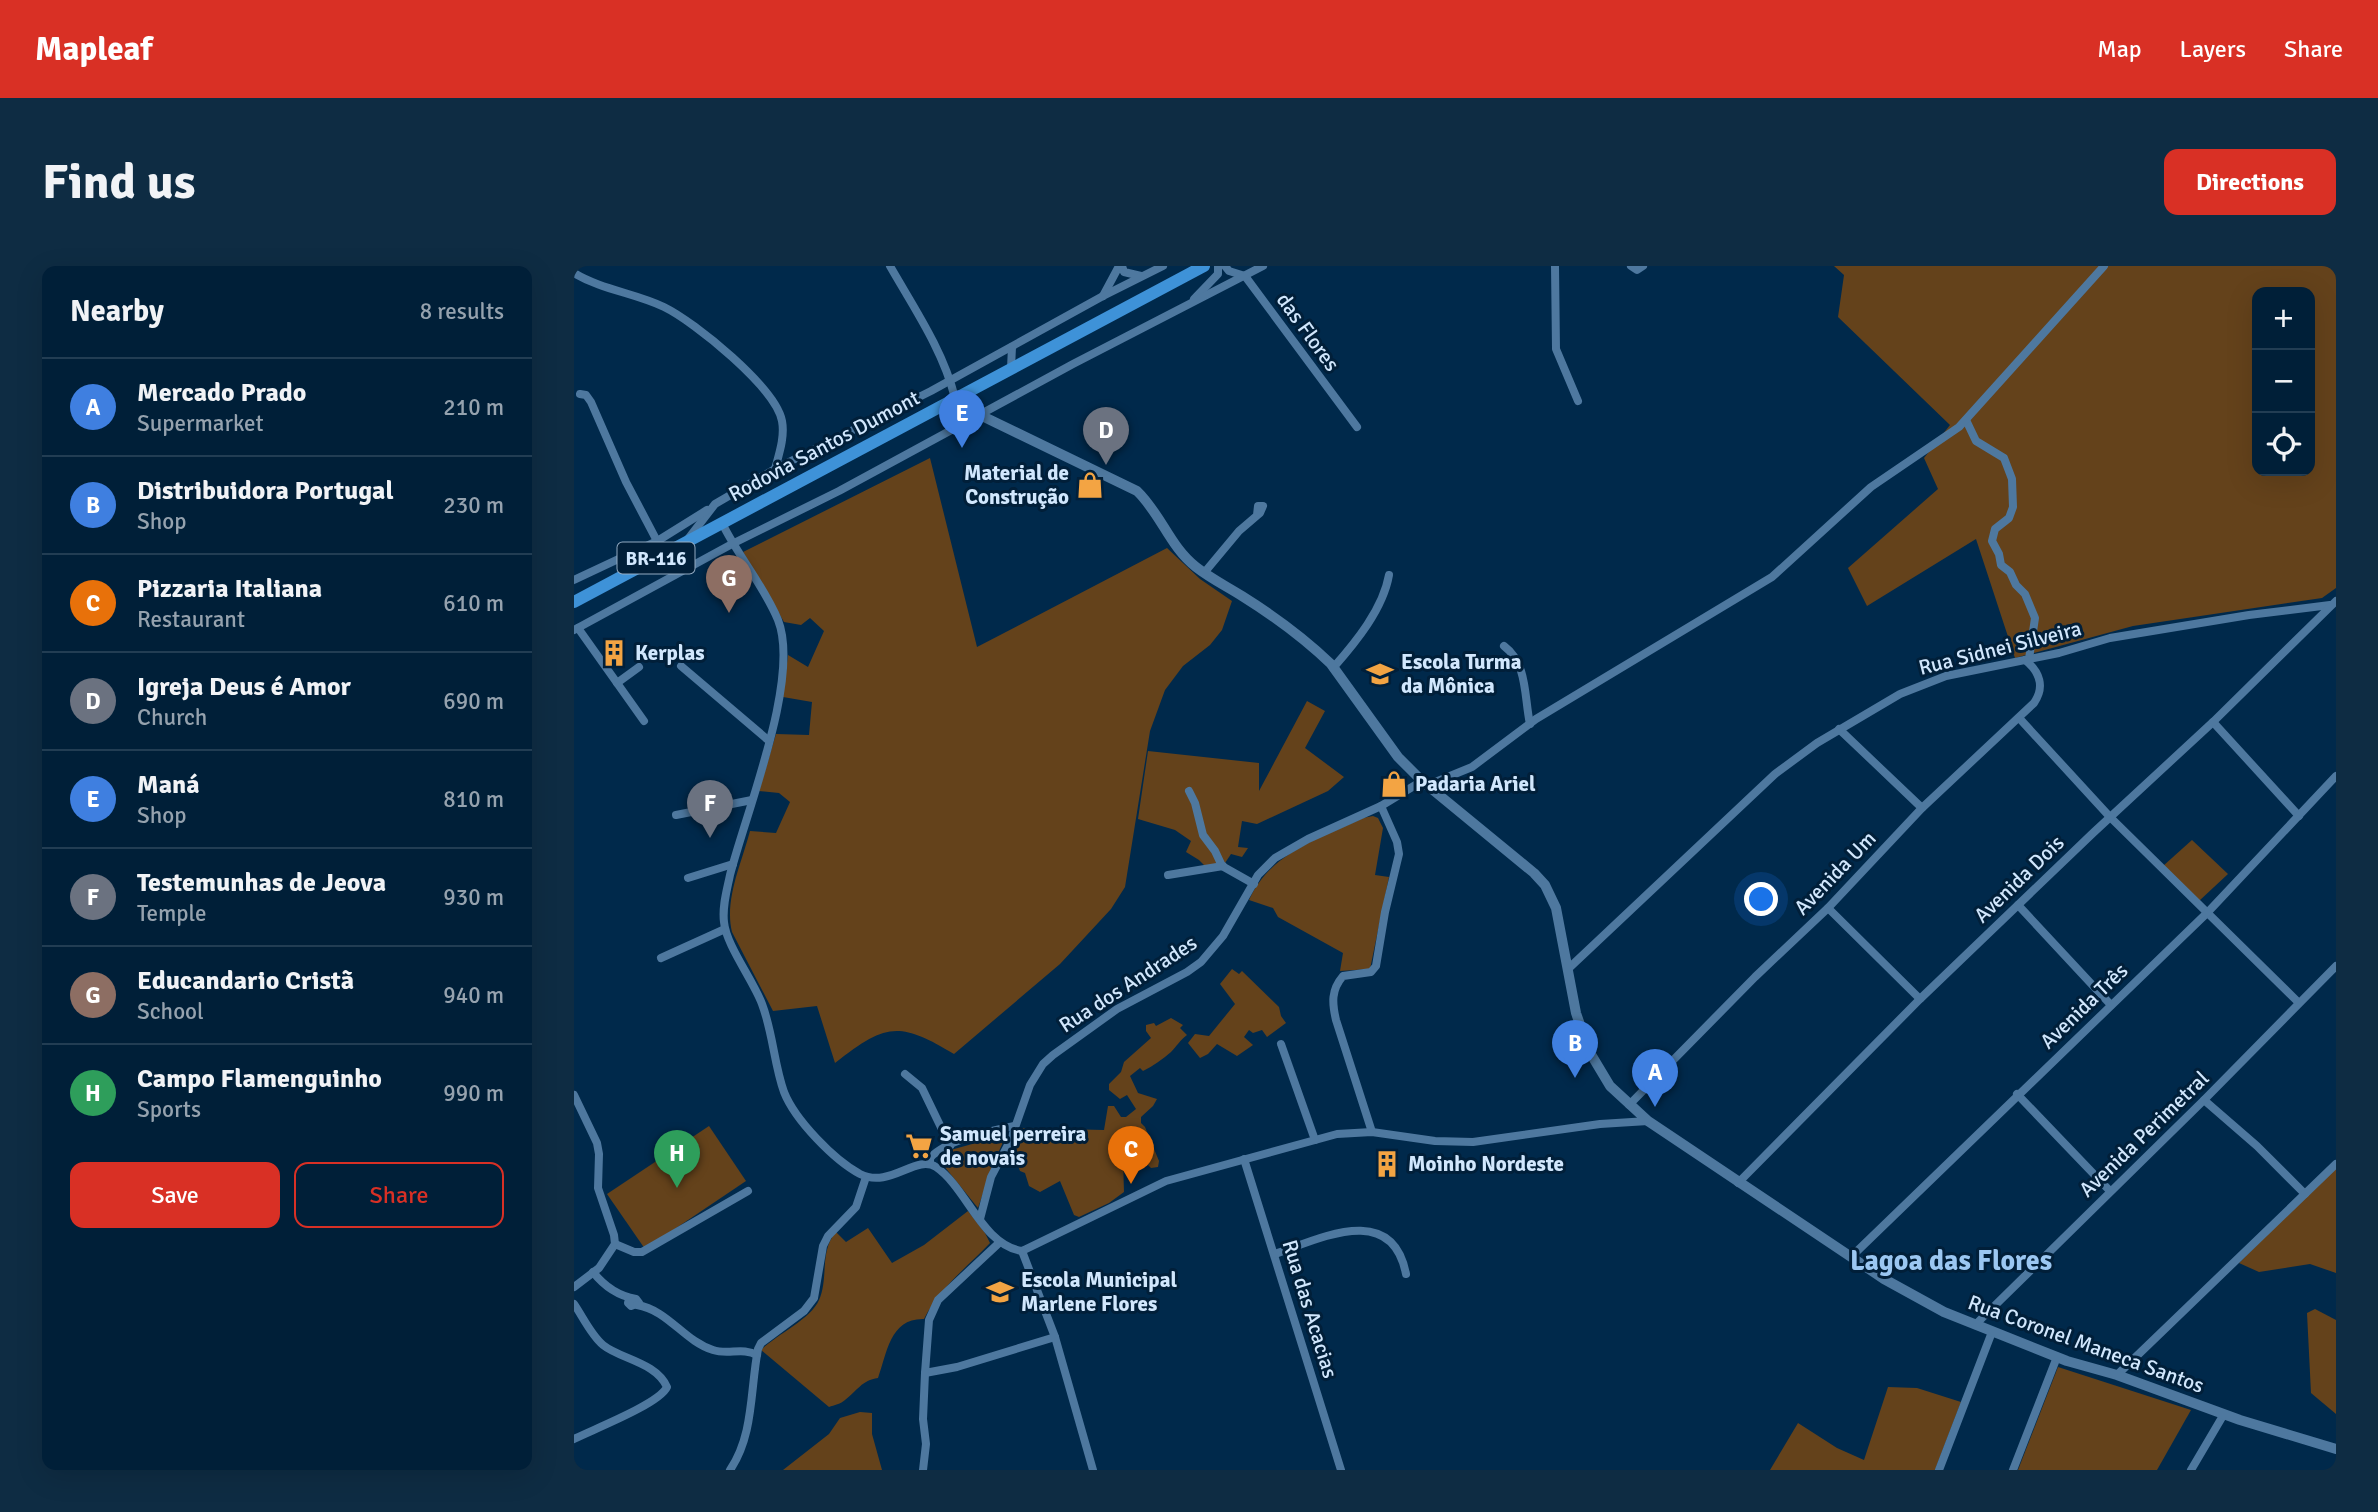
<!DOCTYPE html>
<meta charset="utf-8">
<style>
:root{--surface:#001f38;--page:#0e2c43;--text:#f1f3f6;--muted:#95a2ae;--line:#223d53;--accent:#d93025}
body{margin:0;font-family:Signika,sans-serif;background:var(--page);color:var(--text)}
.controls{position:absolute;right:21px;top:21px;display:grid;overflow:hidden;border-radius:14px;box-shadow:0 7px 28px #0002}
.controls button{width:63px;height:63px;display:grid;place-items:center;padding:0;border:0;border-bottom:2px solid var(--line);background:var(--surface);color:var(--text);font:35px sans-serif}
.you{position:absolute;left:1188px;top:634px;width:24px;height:24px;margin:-18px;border:5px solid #fff;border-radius:50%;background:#1a73e8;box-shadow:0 0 0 10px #1a73e833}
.badge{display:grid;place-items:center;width:46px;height:46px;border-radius:50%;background:var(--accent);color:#fff;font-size:23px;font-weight:700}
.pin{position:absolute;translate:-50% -58px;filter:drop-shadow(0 2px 4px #0008)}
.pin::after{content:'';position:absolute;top:37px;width:24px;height:21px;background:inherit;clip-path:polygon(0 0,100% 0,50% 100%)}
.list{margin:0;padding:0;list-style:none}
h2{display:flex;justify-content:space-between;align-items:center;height:91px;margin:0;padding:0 28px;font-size:30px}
h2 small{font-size:23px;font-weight:400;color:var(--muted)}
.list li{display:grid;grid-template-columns:46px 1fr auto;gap:21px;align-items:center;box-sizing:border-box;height:98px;padding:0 28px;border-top:2px solid var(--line)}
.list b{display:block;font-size:26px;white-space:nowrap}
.list p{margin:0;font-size:23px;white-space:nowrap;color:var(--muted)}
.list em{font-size:23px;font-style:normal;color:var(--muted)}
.actions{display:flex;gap:14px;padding:21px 28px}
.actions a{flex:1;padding:16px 0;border:2px solid var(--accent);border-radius:14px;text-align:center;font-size:24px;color:var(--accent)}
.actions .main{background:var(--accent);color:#fff}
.icon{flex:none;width:38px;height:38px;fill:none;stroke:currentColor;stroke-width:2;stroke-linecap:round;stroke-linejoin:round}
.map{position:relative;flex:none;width:1762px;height:1204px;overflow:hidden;border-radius:14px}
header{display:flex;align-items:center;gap:42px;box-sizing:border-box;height:98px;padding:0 35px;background:var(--accent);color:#fff}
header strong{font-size:33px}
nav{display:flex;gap:38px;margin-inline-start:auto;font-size:24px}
.intro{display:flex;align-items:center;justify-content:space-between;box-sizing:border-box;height:168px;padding:0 42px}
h1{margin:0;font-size:49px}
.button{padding:18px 32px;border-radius:14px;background:var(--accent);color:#fff;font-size:24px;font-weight:700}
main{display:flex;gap:42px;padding:0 42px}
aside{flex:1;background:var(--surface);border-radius:14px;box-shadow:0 7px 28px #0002}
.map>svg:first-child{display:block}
.green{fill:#64421b;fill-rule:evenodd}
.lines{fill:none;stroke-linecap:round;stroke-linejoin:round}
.minor{stroke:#4e789f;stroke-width:8}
.tertiary{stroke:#4e789f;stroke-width:10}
.trunk{stroke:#3e92d8;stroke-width:12}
.labels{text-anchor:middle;stroke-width:6;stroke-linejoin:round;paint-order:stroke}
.shield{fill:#011f39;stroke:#93abc2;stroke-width:2}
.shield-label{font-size:19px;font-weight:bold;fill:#d1e7fd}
.street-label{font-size:21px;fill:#d1e7fd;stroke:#011f39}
.poi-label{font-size:21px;font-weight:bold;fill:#d1e7fd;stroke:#011f39;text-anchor:start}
.district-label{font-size:28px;font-weight:bold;fill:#9bc7f2;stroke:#011f39}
</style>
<header>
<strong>Mapleaf</strong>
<nav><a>Map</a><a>Layers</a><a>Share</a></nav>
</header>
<div class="intro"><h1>Find us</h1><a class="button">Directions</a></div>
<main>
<aside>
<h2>Nearby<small>8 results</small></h2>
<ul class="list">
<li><span class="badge" style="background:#3f7fe0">A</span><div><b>Mercado Prado</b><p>Supermarket</p></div><em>210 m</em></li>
<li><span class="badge" style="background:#3f7fe0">B</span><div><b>Distribuidora Portugal</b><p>Shop</p></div><em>230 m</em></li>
<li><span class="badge" style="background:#e8710a">C</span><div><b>Pizzaria Italiana</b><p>Restaurant</p></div><em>610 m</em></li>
<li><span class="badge" style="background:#6b7280">D</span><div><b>Igreja Deus é Amor</b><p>Church</p></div><em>690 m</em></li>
<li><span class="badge" style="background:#3f7fe0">E</span><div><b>Maná</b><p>Shop</p></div><em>810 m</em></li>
<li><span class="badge" style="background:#6b7280">F</span><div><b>Testemunhas de Jeova</b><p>Temple</p></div><em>930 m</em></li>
<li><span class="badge" style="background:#8d6e63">G</span><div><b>Educandario Cristã</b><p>School</p></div><em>940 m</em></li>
<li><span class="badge" style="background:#2e9e5b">H</span><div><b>Campo Flamenguinho</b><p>Sports</p></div><em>990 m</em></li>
</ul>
<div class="actions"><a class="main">Save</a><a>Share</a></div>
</aside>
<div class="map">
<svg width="1762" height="1204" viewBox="0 0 1762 1204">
<rect width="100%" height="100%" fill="#00294b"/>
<!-- green -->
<g class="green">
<path d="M1260,0H1762V322L1748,332L1559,360L1441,392L1402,273L1293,340L1274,302L1364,223L1350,192L1376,159L1264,51L1270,9ZM1683,26H1736V205H1683Z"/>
<path d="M356,192L403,381L593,282L626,313L658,335L648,364L636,379L609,400L591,424L576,465L551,621L537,643L486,698L380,788C324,754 311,758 261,797L243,740L199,745L158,666C150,634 168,596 176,565L202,567L216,536L205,527L185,525L202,468L235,469L238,436L209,431L214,389L234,401L250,365L236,352L227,359L210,356L169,286Z"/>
<path d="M733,435L751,445L731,482L770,511L754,525L683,558L668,555L664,581L674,582L668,591L657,588L649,600L632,601L625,594L612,586L617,575L601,564L564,553L574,485L685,497V525Z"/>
<path d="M799,550L804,552L809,562L801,609L815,611L796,703L766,705L769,687L704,651L699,642L675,634C697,586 745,573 789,552Z"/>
<path d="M1618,574L1654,608L1625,635L1589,600Z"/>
<path d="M658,703L665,708L668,705L705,741L707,750L712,757L693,771L688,764L679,767L675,764L670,771L679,779L663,790L643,778L634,788L626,792L614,777L621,768L635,770L661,738L646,718Z"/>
<path d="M597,752L609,759L606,762L613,769C606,774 603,780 597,786C589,793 579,800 569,805L566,802L556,810L564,827L583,833L579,840L567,851V857L571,861L585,895L584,901L577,902L569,894L549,893L550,926L535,937L505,951L500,949L486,915L466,926L455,920L451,907L446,905L436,880L445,862L530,864L534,840H540L547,851H552L562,843L553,829L546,833L535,824V818L547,806L550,796L577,772L572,765V759L580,757L582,760Z"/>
<path d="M135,860L172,915L71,983L33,928Z"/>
<path d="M427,870H430L431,872L419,898L404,942L370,900L369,890L373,885Z"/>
<path d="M1762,900V1007L1736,998L1685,1006L1665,997Z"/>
<path d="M394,945L411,967L416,977C392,1002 365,1023 350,1053C316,1052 313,1087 304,1112C288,1114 283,1125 271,1134C267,1138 260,1139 255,1141L187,1084C202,1069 237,1053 245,1034C255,1012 245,985 262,966L272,976L294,962L318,997L350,979Z"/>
<path d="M1741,1043L1762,1054V1148L1737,1127L1733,1047Z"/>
<path d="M1484,1101L1617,1144L1583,1204H1444Z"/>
<path d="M1314,1121L1343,1122L1387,1136L1361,1204H1196L1224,1157L1263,1182L1290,1194Z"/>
<path d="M286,1146L298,1147V1168L308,1204H209L255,1168L266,1152Z"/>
</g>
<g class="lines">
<!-- minor -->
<g class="minor">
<path d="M316,0C340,42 369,84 381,132"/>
<path d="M548,0L550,6L567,10"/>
<path d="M651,0L655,5L671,10L783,161"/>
<path d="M981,0L982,83L1004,135"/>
<path d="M1057,0L1063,4L1069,0"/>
<path d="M0,7C28,24 61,27 90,41C121,56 202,122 208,155C211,171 205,188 201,203"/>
<path d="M529,30L545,0"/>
<path d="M620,33L644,8V0"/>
<path d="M437,102L438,81"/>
<path d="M6,128L12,129L17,136L52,216L83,275"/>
<path d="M1392,154L1402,175L1430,192L1438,213L1439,241L1435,252L1421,263L1418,275L1425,288L1427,299L1436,306L1442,319L1451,328L1461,352L1455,393"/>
<path d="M148,257C164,290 190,320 204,354C227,412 172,546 156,609C153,624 148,640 150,656C152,679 179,714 188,738C199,767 200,798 210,826C221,854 260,894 286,908C316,923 342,888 362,901C393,922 408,979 448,985L592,915L763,868L798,866L861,875L899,876L1026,858L1074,855"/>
<path d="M114,273L141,238L201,203L357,125L529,30L589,0"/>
<path d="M630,307L665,265L686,247L689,240H684L683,249"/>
<path d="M0,314L85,274L133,244"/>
<path d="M4,362L70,455"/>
<path d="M0,364L158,278L265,225L499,98L689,0"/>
<path d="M930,380C954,398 950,431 956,458"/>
<path d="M107,400L194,474"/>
<path d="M759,402C782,376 809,343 815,309"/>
<path d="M43,417L65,401"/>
<path d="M1446,453L1536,551L1724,736"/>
<path d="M1639,456L1725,550"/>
<path d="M1265,463L1348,542"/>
<path d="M854,519L898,501L962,453L1198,311L1297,221L1385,161L1530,0"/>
<path d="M615,525L621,537L629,569L641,585L648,600L680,618"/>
<path d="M102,549L178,534"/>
<path d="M594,609L649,600"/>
<path d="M114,612L159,598"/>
<path d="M1444,639L1537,739"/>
<path d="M1254,642L1346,733"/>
<path d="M87,692L151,663"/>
<path d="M994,703L1201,508L1243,477L1326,428L1372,410L1485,387L1536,372L1675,349L1756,339"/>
<path d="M707,778L741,874"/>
<path d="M331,808L348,822L376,880"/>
<path d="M1443,828L1536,925"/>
<path d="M0,829L23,877L25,888L24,922L40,969L41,978L25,1002L0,1021"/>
<path d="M1630,834L1683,880L1731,928"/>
<path d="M1055,839L1181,711L1254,642L1348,542L1460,437C1471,421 1466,406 1451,394"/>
<path d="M798,866L762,754C758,737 757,724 769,710L797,706L802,700L811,646L825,588L823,576L807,540"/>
<path d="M670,893L767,1204"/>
<path d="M356,898V892C372,874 416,865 440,860"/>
<path d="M1164,917L1346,733L1519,567L1639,456L1762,335"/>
<path d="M406,953L417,911L437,873L456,819L469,798L479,789L543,743L613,706L627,696L649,670L684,609L701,592L734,573L807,540L848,515"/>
<path d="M426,976L364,1034L355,1054L351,1107L383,1101L481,1071"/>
<path d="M41,978L60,986H68L174,925"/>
<path d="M448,985L481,1071L519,1204"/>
<path d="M701,988C745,973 818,935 832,1008"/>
<path d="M1277,991L1634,646L1762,510"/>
<path d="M19,1006C30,1020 45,1030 62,1033L65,1037L57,1040L54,1037L55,1032"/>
<path d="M0,1038C9,1051 17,1069 29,1079C46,1093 82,1096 93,1121C85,1138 20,1163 0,1173"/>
<path d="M63,1039C94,1044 110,1075 139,1084C154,1089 169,1081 183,1089"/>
<path d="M1401,1059L1630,834L1762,700"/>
<path d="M1543,1109L1762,898"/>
<path d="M156,1204C180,1169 176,1124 184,1083L187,1077L230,1045L240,1032L249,980L254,970L282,941L292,911"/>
<path d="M349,1204L352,1178L349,1153L351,1107"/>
<path d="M1365,1204L1418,1066"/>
<path d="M1439,1204L1483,1091"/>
<path d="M1617,1204L1650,1148"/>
</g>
<!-- tertiary -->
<path class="tertiary" d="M406,149L563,225C587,248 596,281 622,301C636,312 652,320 668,330C700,350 730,372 757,398L824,491L848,515L960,607L971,619L982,642L1002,747L1015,785L1036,820L1074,855L1310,1013L1370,1046L1493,1095L1543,1109L1666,1154L1762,1183"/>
<!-- trunk -->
<path class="trunk" d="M0,336L630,0"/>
</g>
<!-- icons -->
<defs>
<symbol id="shop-bare" viewBox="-9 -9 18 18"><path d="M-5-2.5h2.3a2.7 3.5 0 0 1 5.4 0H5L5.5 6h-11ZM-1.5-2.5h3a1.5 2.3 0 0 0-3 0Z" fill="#f3a443" stroke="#011f39" stroke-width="2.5" paint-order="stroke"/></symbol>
<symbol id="building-bare" viewBox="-9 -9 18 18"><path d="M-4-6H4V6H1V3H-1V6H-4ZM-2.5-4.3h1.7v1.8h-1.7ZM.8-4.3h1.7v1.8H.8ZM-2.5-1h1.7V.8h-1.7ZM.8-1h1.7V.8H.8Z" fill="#f3a443" stroke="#011f39" stroke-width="2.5" paint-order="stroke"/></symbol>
<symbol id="school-bare" viewBox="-9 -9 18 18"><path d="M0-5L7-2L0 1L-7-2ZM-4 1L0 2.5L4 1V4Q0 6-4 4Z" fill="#f3a443" stroke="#011f39" stroke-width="2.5" paint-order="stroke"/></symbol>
<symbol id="supermarket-bare" viewBox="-9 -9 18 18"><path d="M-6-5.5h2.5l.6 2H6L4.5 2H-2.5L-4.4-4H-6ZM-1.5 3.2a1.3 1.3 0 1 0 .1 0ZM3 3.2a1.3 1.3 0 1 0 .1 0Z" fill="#f3a443" stroke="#011f39" stroke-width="2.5" paint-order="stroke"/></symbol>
</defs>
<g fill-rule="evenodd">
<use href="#shop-bare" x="497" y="200" width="38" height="38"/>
<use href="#building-bare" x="21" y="368" width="38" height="38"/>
<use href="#school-bare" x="787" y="389" width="38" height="38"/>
<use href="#shop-bare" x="801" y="499" width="38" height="38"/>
<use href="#supermarket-bare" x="326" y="861" width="38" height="38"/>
<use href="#building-bare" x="794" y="879" width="38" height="38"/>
<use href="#school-bare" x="407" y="1007" width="38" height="38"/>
</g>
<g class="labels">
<!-- shield labels -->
<rect class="shield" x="43.5" y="276.5" width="77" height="31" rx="5"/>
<g class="shield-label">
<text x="82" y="299">BR-116</text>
</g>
<!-- street labels -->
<g class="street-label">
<text transform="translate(734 66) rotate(54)" y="7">das Flores</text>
<text transform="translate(250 180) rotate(-28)" y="7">Rodovia Santos Dumont</text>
<text transform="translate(1426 382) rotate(-14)" y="7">Rua Sidnei Silveira</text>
<text transform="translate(1261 607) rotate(-46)" y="7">Avenida Um</text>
<text transform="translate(1445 613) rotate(-44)" y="7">Avenida Dois</text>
<text transform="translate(554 718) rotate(-33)" y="7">Rua dos Andrades</text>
<text transform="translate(1510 740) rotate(-44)" y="7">Avenida Três</text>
<text transform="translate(1570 868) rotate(-44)" y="7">Avenida Perimetral</text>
<text transform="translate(736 1043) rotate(73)" y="7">Rua das Acacias</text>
<text transform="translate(1512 1078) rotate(20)" y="7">Rua Coronel Maneca Santos</text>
</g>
<!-- poi labels -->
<g class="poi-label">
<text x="495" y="214" text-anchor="end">Material de<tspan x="495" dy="24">Construção</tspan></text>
<text x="61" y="394">Kerplas</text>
<text x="827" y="403">Escola Turma<tspan x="827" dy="24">da Mônica</tspan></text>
<text x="841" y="525">Padaria Ariel</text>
<text x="366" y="875">Samuel perreira<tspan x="366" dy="24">de novais</tspan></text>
<text x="834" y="905">Moinho Nordeste</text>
<text x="447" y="1021">Escola Municipal<tspan x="447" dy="24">Marlene Flores</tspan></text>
</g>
<!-- district labels -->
<g class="district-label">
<text x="1377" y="1004">Lagoa das Flores</text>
</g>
</g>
</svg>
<div class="controls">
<button>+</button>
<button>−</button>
<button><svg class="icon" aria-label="locate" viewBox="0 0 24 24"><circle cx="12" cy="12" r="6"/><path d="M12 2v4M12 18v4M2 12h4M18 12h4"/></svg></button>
</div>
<div class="you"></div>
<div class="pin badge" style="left:1081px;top:841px;background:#3f7fe0">A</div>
<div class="pin badge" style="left:1001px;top:812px;background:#3f7fe0">B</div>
<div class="pin badge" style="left:557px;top:918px;background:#e8710a">C</div>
<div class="pin badge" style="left:532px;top:199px;background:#6b7280">D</div>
<div class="pin badge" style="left:388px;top:182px;background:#3f7fe0">E</div>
<div class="pin badge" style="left:136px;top:572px;background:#6b7280">F</div>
<div class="pin badge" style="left:155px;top:347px;background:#8d6e63">G</div>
<div class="pin badge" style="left:103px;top:922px;background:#2e9e5b">H</div>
</div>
</main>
